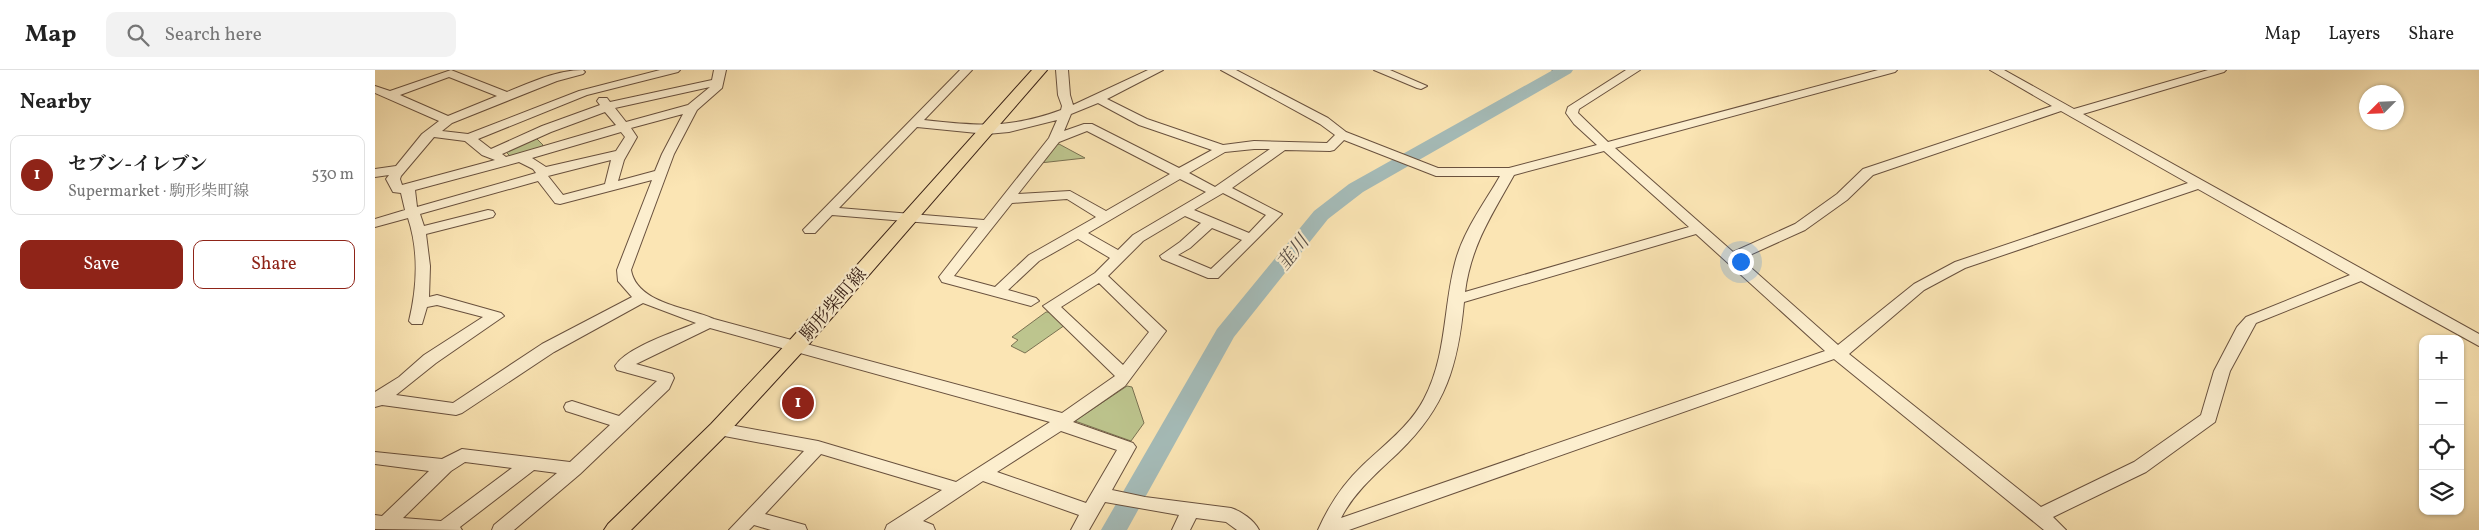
<!DOCTYPE html>
<meta charset="utf-8">
<style>
:root{--surface:#fff;--page:#f2f2f2;--text:#222;--muted:#767676;--line:#e0e0e0;--accent:#8f2418}
body{margin:0;font-family:Vollkorn,"Noto Serif JP",serif;background:var(--page);color:var(--text)}
.controls{position:absolute;right:15px;bottom:15px;display:grid;overflow:hidden;border-radius:10px;box-shadow:0 1px 4px #0004}
.controls button{width:45px;height:45px;display:grid;place-items:center;padding:0;border:0;border-bottom:1px solid var(--line);background:var(--surface);color:var(--text);font:25px sans-serif}
.compass{position:absolute;left:1984px;top:15px;width:45px;height:45px;border-radius:50%;background:var(--surface);box-shadow:0 1px 4px #0004;rotate:246deg}
.you{position:absolute;left:1365px;top:191px;width:18px;height:18px;margin:-12px;border:4px solid #fff;border-radius:50%;background:#1a73e8;box-shadow:0 0 0 8px #1a73e833}
.badge{display:grid;place-items:center;width:32px;height:32px;border-radius:50%;background:var(--accent);color:#fff;font-size:16px;font-weight:700}
.pin{position:absolute;translate:-50% -50%;border:2px solid #fff;box-shadow:0 1px 5px #0006}
.list{margin:0;padding:0;list-style:none}
h2{display:flex;justify-content:space-between;align-items:center;height:65px;margin:0;padding:0 20px;font-size:21px}
h2 small{font-size:16px;font-weight:400;color:var(--muted)}
.list li{display:grid;grid-template-columns:32px 1fr auto;gap:15px;align-items:center;box-sizing:border-box;height:80px;margin:0 10px 10px;padding:0 10px;border:1px solid var(--line);border-radius:10px}
.list b{display:block;font-size:19px;white-space:nowrap}
.list p{margin:0;font-size:16px;white-space:nowrap;color:var(--muted)}
.list em{font-size:16px;font-style:normal;color:var(--muted)}
.actions{display:flex;gap:10px;padding:15px 20px}
.actions a{flex:1;padding:11px 0;border:1px solid var(--accent);border-radius:10px;text-align:center;font-size:18px;color:var(--accent)}
.actions .main{background:var(--accent);color:#fff}
.icon{flex:none;width:28px;height:28px;fill:none;stroke:currentColor;stroke-width:2;stroke-linecap:round;stroke-linejoin:round}
.map{position:relative;flex:none;width:2104px;height:460px;overflow:hidden}
header{display:flex;align-items:center;gap:30px;box-sizing:border-box;height:70px;padding:0 25px;background:var(--surface);border-bottom:1px solid var(--line)}
header strong{font-size:24px}
nav{display:flex;gap:28px;margin-inline-start:auto;font-size:18px}
.search{width:350px;height:45px;background:var(--page);display:flex;align-items:center;gap:12px;box-sizing:border-box;padding:0 18px;border-radius:10px;color:var(--muted);font-size:19px}
main{display:flex}
aside{flex:1;background:var(--surface)}
.map>svg:first-child{display:block}
.green{fill:#bdc58e;stroke:#7a7252}
.lines{fill:none;stroke-linecap:round;stroke-linejoin:round}
.stream{stroke:#797e78;stroke-width:3}
.river{fill:#a5bcb9;fill-rule:evenodd}
.minor-casing{stroke:#69513e;stroke-width:2}
.major-casing{stroke:#382016;stroke-width:2}
.minor{fill:#fceece;fill-rule:evenodd}
.major{fill:#fbe5b4;fill-rule:evenodd}
.labels{text-anchor:middle;stroke-width:4.5;stroke-linejoin:round;paint-order:stroke}
.street-label{font-size:18px;fill:#382016;stroke:#fceece}
.water-label{font-size:19px;font-style:italic;fill:#594f47;stroke:#fceece}
</style>
<header>
<strong>Map</strong>
<div class="search"><svg class="icon" aria-label="search" viewBox="0 0 24 24"><circle cx="10" cy="10" r="6"/><path d="M15 15l6 6"/></svg>Search here</div>
<nav><a>Map</a><a>Layers</a><a>Share</a></nav>
</header>
<main>
<aside>
<h2>Nearby<small></small></h2>
<ul class="list">
<li><span class="badge">1</span><div><b>セブン-イレブン</b><p>Supermarket · 駒形柴町線</p></div><em>530 m</em></li>
</ul>
<div class="actions"><a class="main">Save</a><a>Share</a></div>
</aside>
<div class="map">
<svg width="2104" height="460" viewBox="0 0 2104 460">
<rect width="100%" height="100%" fill="#fbe5b4"/>
<filter id="stains"><feTurbulence type="fractalNoise" baseFrequency=".004" numOctaves="4"/><feColorMatrix values="0 0 0 0 .2 0 0 0 0 .09 0 0 0 0 .02 0 0 0 .5 -.17"/></filter>
<radialGradient id="worn" r=".72"><stop offset=".6" stop-color="#630" stop-opacity="0"/><stop offset="1" stop-color="#630" stop-opacity=".3"/></radialGradient>
<!-- green -->
<g class="green">
<path d="M160,67L168,75L165,79L135,86L131,82Z"/>
<path d="M684,74L710,88L665,93L678,76Z"/>
<path d="M671,242H677L690,255L650,283L636,276L643,270L637,267Z"/>
<path d="M752,316L757,317L769,353L756,371L700,351Z"/>
</g>
<g class="lines">
<!-- stream -->
<path class="stream" d="M1178,0L1181,5"/>
<!-- river -->
<path class="river" d="M1178,0H1198L1196,3L988,122L953,149L859,267L752,460H726L842,259L939,141L974,114Z"/>
<defs>
<g id="minor">
<path d="M76,0L132,22C157,12 182,0 208,0L210,2L208,4L182,11L77,53L67,61L93,64L204,21L285,0H305L303,2L212,25L103,69L116,79L167,56L225,35L222,31L224,28H232L235,32L337,10L339,0H351L347,18L322,40L299,84L256,200C262,234 313,237 339,249L687,343L740,306L668,236L720,203L735,188L703,169L664,191L633,220L661,228L664,231L656,236L567,212L564,207L603,157L457,145L440,163H430L428,160L585,0H597L549,50C602,56 634,59 686,40L687,36L683,25L681,0H693L695,25L698,35L773,0H788L732,29L772,49L848,75L879,71L952,73L960,65L945,54L846,0H861L953,48L971,62L1063,98H1134L1222,75L1199,54L1191,43L1193,37L1251,0H1265L1204,39L1203,43L1233,72L1503,0H1522L1520,2L1240,78L1358,182L1420,154L1462,124L1488,99L1677,36L1615,0H1629L1699,39L1833,0H1851L1849,2L1708,44L2104,264V276L1986,211L1881,253L1855,301L1840,352L1771,402L1678,447L1691,460H1669L1459,289L974,460H943C954,435 968,414 988,395C1009,375 1035,356 1049,329C1072,285 1068,239 1080,193C1088,161 1109,134 1125,106H1061L969,70L959,80L955,81L910,80L857,118L907,144L843,208H833L787,189L785,186L805,172L826,153L810,146L768,171L733,206L791,261L750,316L698,352L758,373L761,377L737,420L770,427L856,438C866,441 879,450 884,460H862L851,452L821,448L815,460H797L804,445L730,432L714,460H696L704,445L608,411L548,451L558,455L560,460H510L512,455L567,420L446,384L390,444L430,455L432,460H396L379,455L374,460H354L429,381L344,365L338,363L335,359L338,355L344,353L443,371L581,412L675,352L335,258L261,294L297,304L299,308L294,319L205,404L139,460H117L119,455L182,403L159,400L85,457L87,460L0,459V445L7,446L54,401L0,394V382L67,389L87,379L195,392L235,355L191,341L189,337L191,333L197,331L244,346L282,311L242,300L240,296C252,277 300,262 321,253L268,233L179,282L87,343L81,345L7,335L0,337V322L24,307L49,285L108,247L62,235L52,237L47,254H37L34,251C42,218 44,181 33,148L0,157V149L30,140L26,123L18,122L11,109L14,105L0,107V99L21,96L47,64L64,51L0,23V16L15,21ZM74,7L122,26L73,46L25,25ZM335,17L313,35L251,52L240,38ZM723,33L764,55L837,80L804,98L717,54H709L689,61L696,44ZM1686,41L1813,113L1580,192L1539,214L1463,275L1366,189L1430,160L1472,130L1498,105ZM230,42L241,55L131,87L127,84L176,62ZM308,44L287,84L280,101L243,111L249,90L262,67L256,58ZM682,50L674,68L609,150L464,138L542,57L612,64L634,62ZM712,61L795,104L731,141L695,121L643,124L684,72ZM246,62L250,67L241,81L171,97L157,88ZM59,67L90,71L107,85L120,90L27,115L25,109L26,106ZM879,79H895L840,117L814,103L850,82ZM1229,81L1314,157L1090,222C1096,175 1117,145 1139,105ZM236,90L230,114L188,125L173,106ZM144,92L158,99L161,103L42,137L40,120ZM805,109L831,122L758,165L743,180L713,163ZM277,110L242,200L243,211L257,227L167,274L78,333L21,325L61,293L129,246L126,243L62,225L54,227L55,196L51,164L118,147L120,144L118,141L113,140L49,156L45,144L163,111L180,133L185,134ZM1823,119L1975,205L1871,247L1862,257L1839,301L1826,345L1759,392L1666,437L1474,284L1549,220L1590,198ZM848,123L891,145L874,163L819,140ZM692,129L721,147L654,185L620,217L579,206L637,133ZM837,158L867,170L836,199L803,185L815,178ZM1321,164L1450,281L966,448C979,422 1003,402 1024,382C1071,337 1083,295 1089,232ZM724,213L774,262L748,295L686,237ZM686,361L742,380L711,433L622,402ZM90,392L137,398L66,451L28,448L76,401Z"/>
<path d="M999,0H1015L1052,16L1046,19L1042,18Z"/>
</g>
<path id="major" d="M657,0H672L428,281L352,364L256,460H229L233,454L336,354L414,271Z"/>
</defs>
<!-- minor casing -->
<use href="#minor" class="minor-casing"/>
<!-- major casing -->
<use href="#major" class="major-casing"/>
<!-- minor -->
<use href="#minor" class="minor"/>
<!-- major -->
<use href="#major" class="major"/>
</g>
<g class="labels">
<!-- street labels -->
<g class="street-label">
<text transform="translate(458 234) rotate(-49)" y="6">駒形柴町線</text>
</g>
<!-- water labels -->
<g class="water-label">
<text transform="translate(917 182) rotate(-51)" y="7">韮川</text>
</g>
</g>
<rect width="100%" height="100%" filter="url(#stains)"/>
<rect width="100%" height="100%" fill="url(#worn)"/>
</svg>
<div class="controls">
<button>+</button>
<button>−</button>
<button><svg class="icon" aria-label="locate" viewBox="0 0 24 24"><circle cx="12" cy="12" r="6"/><path d="M12 2v4M12 18v4M2 12h4M18 12h4"/></svg></button>
<button><svg class="icon" aria-label="layers" viewBox="0 0 24 24"><path d="M12 4l9 5-9 5-9-5zM3 14l9 5 9-5"/></svg></button>
</div>
<svg class="compass" viewBox="-18 -18 36 36"><path d="M0-13l5 13h-10z" fill="#e53935"/><path d="M0 13l5-13h-10z" fill="#767676"/></svg>
<div class="you"></div>
<div class="pin badge" style="left:423px;top:333px">1</div>
</div>
</main>
